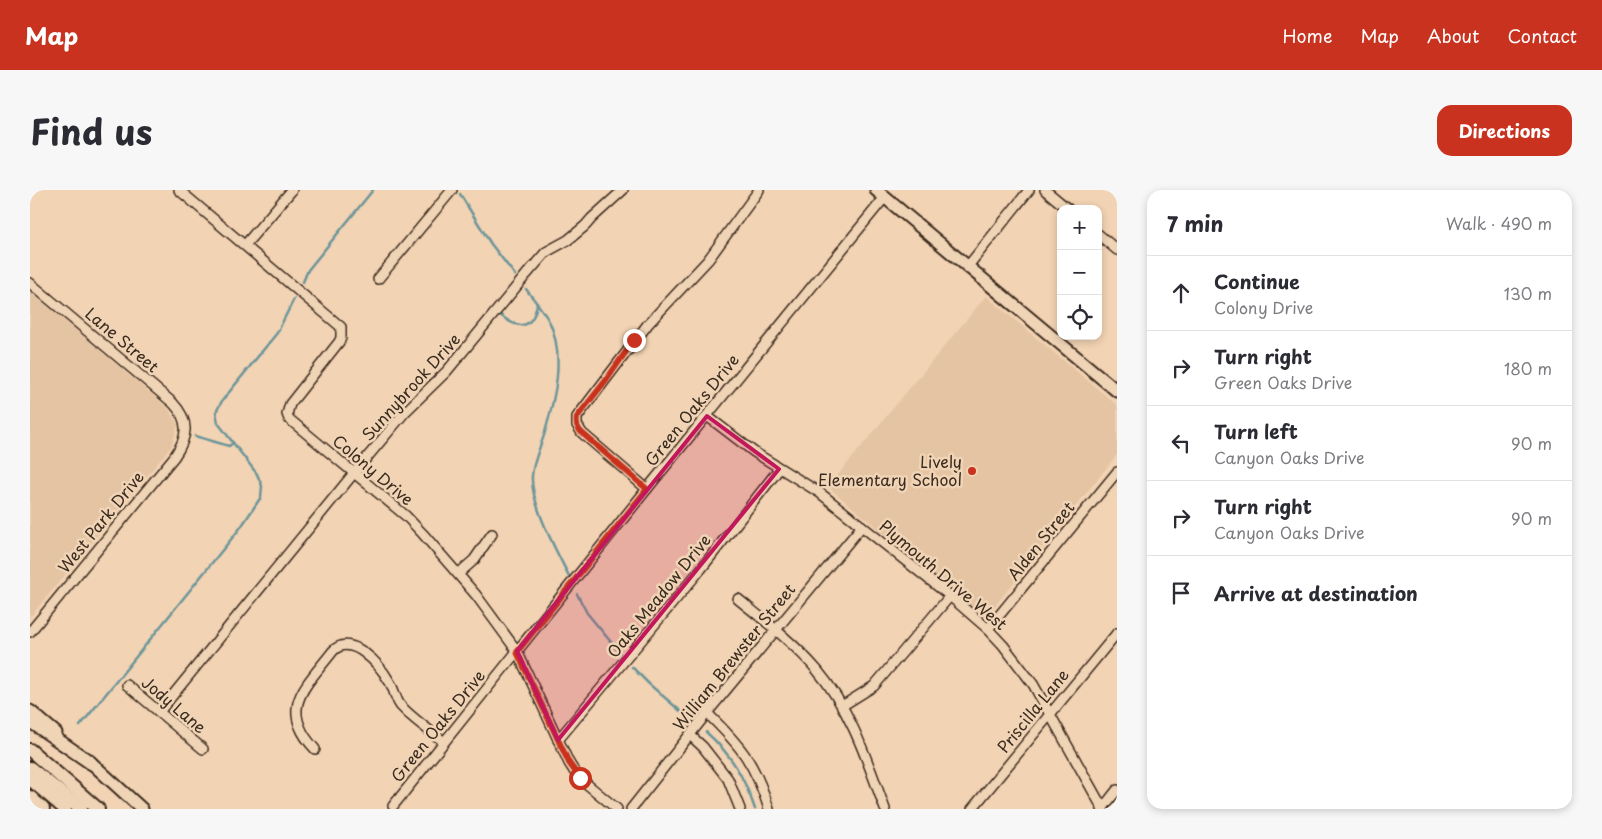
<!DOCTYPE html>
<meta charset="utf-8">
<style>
:root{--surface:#fff;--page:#f7f7f7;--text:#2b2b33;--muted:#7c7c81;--line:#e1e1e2;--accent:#c8321e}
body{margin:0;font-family:"Playpen Sans",sans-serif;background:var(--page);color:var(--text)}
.controls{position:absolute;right:15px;top:15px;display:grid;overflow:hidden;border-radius:10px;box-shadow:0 2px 8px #0003}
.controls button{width:45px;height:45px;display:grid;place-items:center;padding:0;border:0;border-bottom:1px solid var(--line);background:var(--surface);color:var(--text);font:25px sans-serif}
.stop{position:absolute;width:15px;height:15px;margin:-11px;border:4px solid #c8321e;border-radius:50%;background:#fff}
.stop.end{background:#c8321e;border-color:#fff;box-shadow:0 1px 5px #0008}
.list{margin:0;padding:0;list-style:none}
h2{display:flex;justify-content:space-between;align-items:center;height:65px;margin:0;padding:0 20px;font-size:21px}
h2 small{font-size:16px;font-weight:400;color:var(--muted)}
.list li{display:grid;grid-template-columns:32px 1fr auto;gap:15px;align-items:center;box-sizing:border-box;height:75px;padding:0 20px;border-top:1px solid var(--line)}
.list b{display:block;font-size:19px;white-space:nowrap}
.list p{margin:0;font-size:16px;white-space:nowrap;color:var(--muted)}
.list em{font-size:16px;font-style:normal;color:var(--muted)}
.icon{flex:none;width:28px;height:28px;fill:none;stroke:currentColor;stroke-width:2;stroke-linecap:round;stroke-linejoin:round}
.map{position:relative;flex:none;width:1087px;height:619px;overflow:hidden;border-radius:15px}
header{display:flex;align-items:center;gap:30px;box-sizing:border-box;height:70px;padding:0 25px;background:var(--accent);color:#fff}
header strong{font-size:24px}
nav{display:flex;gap:28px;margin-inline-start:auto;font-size:18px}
.intro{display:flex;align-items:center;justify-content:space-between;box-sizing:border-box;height:120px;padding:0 30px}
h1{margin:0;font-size:35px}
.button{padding:12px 22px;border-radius:15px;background:var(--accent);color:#fff;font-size:18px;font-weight:700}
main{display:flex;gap:30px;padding:0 30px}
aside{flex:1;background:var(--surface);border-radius:15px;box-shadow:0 2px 8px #0003}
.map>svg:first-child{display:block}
.built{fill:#e4c4a3}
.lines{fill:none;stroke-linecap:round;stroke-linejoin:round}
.stream{stroke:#6d959a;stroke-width:2.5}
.minor-casing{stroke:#3b2a1e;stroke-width:12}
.major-casing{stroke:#3b2a1e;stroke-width:15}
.highway-casing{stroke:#3b2a1e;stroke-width:16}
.minor{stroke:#f0d4b6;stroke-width:9}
.major{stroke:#f0d4b6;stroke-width:11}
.highway{stroke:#f0d4b6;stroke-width:12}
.route{stroke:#c8321e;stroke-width:6}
.marked{fill:#c2185b;fill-opacity:0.2;stroke:#c2185b;stroke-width:4;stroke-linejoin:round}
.poi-dot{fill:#c8321e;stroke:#f0d4b6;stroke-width:2}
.labels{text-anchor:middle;stroke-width:5;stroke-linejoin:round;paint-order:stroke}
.street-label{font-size:16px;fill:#3b2a1e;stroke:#f0d4b6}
.poi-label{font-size:16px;fill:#3b2a1e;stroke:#f0d4b6;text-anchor:end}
</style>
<header>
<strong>Map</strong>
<nav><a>Home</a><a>Map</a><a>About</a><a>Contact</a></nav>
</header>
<div class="intro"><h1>Find us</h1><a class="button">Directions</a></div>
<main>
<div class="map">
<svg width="1087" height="619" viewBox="0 0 1087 619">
<rect width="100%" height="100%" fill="#f2d3b3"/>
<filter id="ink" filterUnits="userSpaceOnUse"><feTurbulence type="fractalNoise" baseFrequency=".02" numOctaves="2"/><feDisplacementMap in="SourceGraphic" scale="10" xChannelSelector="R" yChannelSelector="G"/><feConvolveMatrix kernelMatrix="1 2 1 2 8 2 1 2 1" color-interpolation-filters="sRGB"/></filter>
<g filter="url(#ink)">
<!-- built -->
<g class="built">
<path d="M0,101L138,218L148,235L141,257L0,427Z"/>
<path d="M956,106L1087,215V265L955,428L798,297Z"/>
</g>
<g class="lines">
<!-- stream -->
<g class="stream">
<path d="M430,4L461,54L485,85"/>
<path d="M273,92L278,80L343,0"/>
<path d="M496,99C504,110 514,121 520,133C535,167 525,208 515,242C511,256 503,271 502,286C500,312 527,363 539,386"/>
<path d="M468,123C485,138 502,143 507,114"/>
<path d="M165,246L199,256L203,253"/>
<path d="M547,404L557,423L590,463"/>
<path d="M602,477L619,494L662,531"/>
<path d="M50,536L211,337L231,307L232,296L227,284L188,233L186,222L192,211L247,143L264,109"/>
<path d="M676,542C702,565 714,587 725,619"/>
</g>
<defs>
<g id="minor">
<path d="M149,0L311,137V148L309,152L260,214L257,224L259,229L376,326L393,344L446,405L487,461L539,573L546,584L558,595L587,619"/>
<path d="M1015,0L1038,19"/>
<path d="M1068,44L1087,60"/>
<path d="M215,55L262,0"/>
<path d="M938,76L999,0"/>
<path d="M348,89L422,0"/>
<path d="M0,93L143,213C160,231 158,247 144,267L0,442"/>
<path d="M677,226L724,262L790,303L920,406L958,439L973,455L1003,494L1073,619"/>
<path d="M617,299L552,243L547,235V227L618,134L678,70L729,0"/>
<path d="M428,384L444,370L462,344"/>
<path d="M708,409C735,431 764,453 787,480C821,520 837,570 855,619"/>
<path d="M958,439L1087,282"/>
<path d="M97,495L173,559"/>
<path d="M812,516L844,496L920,406"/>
<path d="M129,522L324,283L375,222L417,181L496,85L516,62L538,50L555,36L562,28L593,0"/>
<path d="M677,523C711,556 725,573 739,619"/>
<path d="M660,545L673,557L698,589L710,619"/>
<path d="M528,550L671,379L749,279"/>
<path d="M285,559C247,518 276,496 303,461C321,442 350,475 359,491C364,498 365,508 370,515C381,528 401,541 414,552"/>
<path d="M363,616L617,299L855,7"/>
<path d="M601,619L677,523L832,336"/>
<path d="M942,619L1087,443"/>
<path d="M1072,619L1087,600"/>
</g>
<g id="major">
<path d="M846,0L1087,201"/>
<path d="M0,521L26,543"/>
<path d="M56,568L112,619"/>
</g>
<g id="highway">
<path d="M0,531L61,573"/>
<path d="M0,560L68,619"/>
<path d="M0,578L51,619"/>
<path d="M0,589L35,619"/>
<path d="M0,607L13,619"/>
</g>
</defs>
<!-- minor casing -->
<use href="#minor" class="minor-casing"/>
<!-- major casing -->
<use href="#major" class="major-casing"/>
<!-- highway casing -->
<use href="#highway" class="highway-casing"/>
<!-- minor -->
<use href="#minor" class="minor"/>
<!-- major -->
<use href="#major" class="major"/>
<!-- highway -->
<use href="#highway" class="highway"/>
</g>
</g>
<g class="lines" filter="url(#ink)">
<!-- route -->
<path class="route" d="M550,588L539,573L487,462L617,299L552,243C547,238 546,234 547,227L577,189L604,150"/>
</g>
<!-- marked area -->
<path class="marked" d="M677,226L749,279L528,550L487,461Z"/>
<!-- markers -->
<circle class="poi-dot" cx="942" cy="281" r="5"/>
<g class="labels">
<!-- street labels -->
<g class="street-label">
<text transform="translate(92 150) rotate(40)" y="6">Lane Street</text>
<text transform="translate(381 197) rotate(-48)" y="6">Sunnybrook Drive</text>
<text transform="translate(662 220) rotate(-51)" y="6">Green Oaks Drive</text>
<text transform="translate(343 280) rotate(40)" y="6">Colony Drive</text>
<text transform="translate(71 332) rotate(-51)" y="6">West Park Drive</text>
<text transform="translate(1011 351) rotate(-51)" y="6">Alden Street</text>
<text transform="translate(913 385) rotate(40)" y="6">Plymouth Drive West</text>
<text transform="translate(629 406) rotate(-51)" y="6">Oaks Meadow Drive</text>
<text transform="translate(704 467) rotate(-51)" y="6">William Brewster Street</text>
<text transform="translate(144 515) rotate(40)" y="6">Jody Lane</text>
<text transform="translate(1003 521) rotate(-51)" y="6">Priscilla Lane</text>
<text transform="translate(408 536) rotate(-51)" y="6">Green Oaks Drive</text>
</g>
<!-- poi labels -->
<g class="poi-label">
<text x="932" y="278">Lively<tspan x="932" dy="18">Elementary School</tspan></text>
</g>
</g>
</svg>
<div class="controls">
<button>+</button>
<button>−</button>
<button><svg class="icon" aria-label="locate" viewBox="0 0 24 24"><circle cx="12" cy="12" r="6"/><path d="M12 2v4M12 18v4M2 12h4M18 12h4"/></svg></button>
</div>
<div class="stop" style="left:550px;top:588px"></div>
<div class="stop end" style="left:604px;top:150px"></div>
</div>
<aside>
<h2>7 min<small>Walk · 490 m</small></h2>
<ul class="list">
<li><svg class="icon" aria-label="ahead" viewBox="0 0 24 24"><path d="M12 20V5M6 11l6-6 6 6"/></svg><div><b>Continue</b><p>Colony Drive</p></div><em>130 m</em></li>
<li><svg class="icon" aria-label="right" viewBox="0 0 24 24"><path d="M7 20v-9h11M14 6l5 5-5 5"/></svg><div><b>Turn right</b><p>Green Oaks Drive</p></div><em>180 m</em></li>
<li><svg class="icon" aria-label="left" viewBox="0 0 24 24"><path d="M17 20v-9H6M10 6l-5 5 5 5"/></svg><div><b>Turn left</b><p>Canyon Oaks Drive</p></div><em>90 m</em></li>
<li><svg class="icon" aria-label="right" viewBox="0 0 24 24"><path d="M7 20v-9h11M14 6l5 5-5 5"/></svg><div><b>Turn right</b><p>Canyon Oaks Drive</p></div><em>90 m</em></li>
<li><svg class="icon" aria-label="arrive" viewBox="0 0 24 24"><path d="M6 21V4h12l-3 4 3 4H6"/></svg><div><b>Arrive at destination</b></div></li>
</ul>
</aside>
</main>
